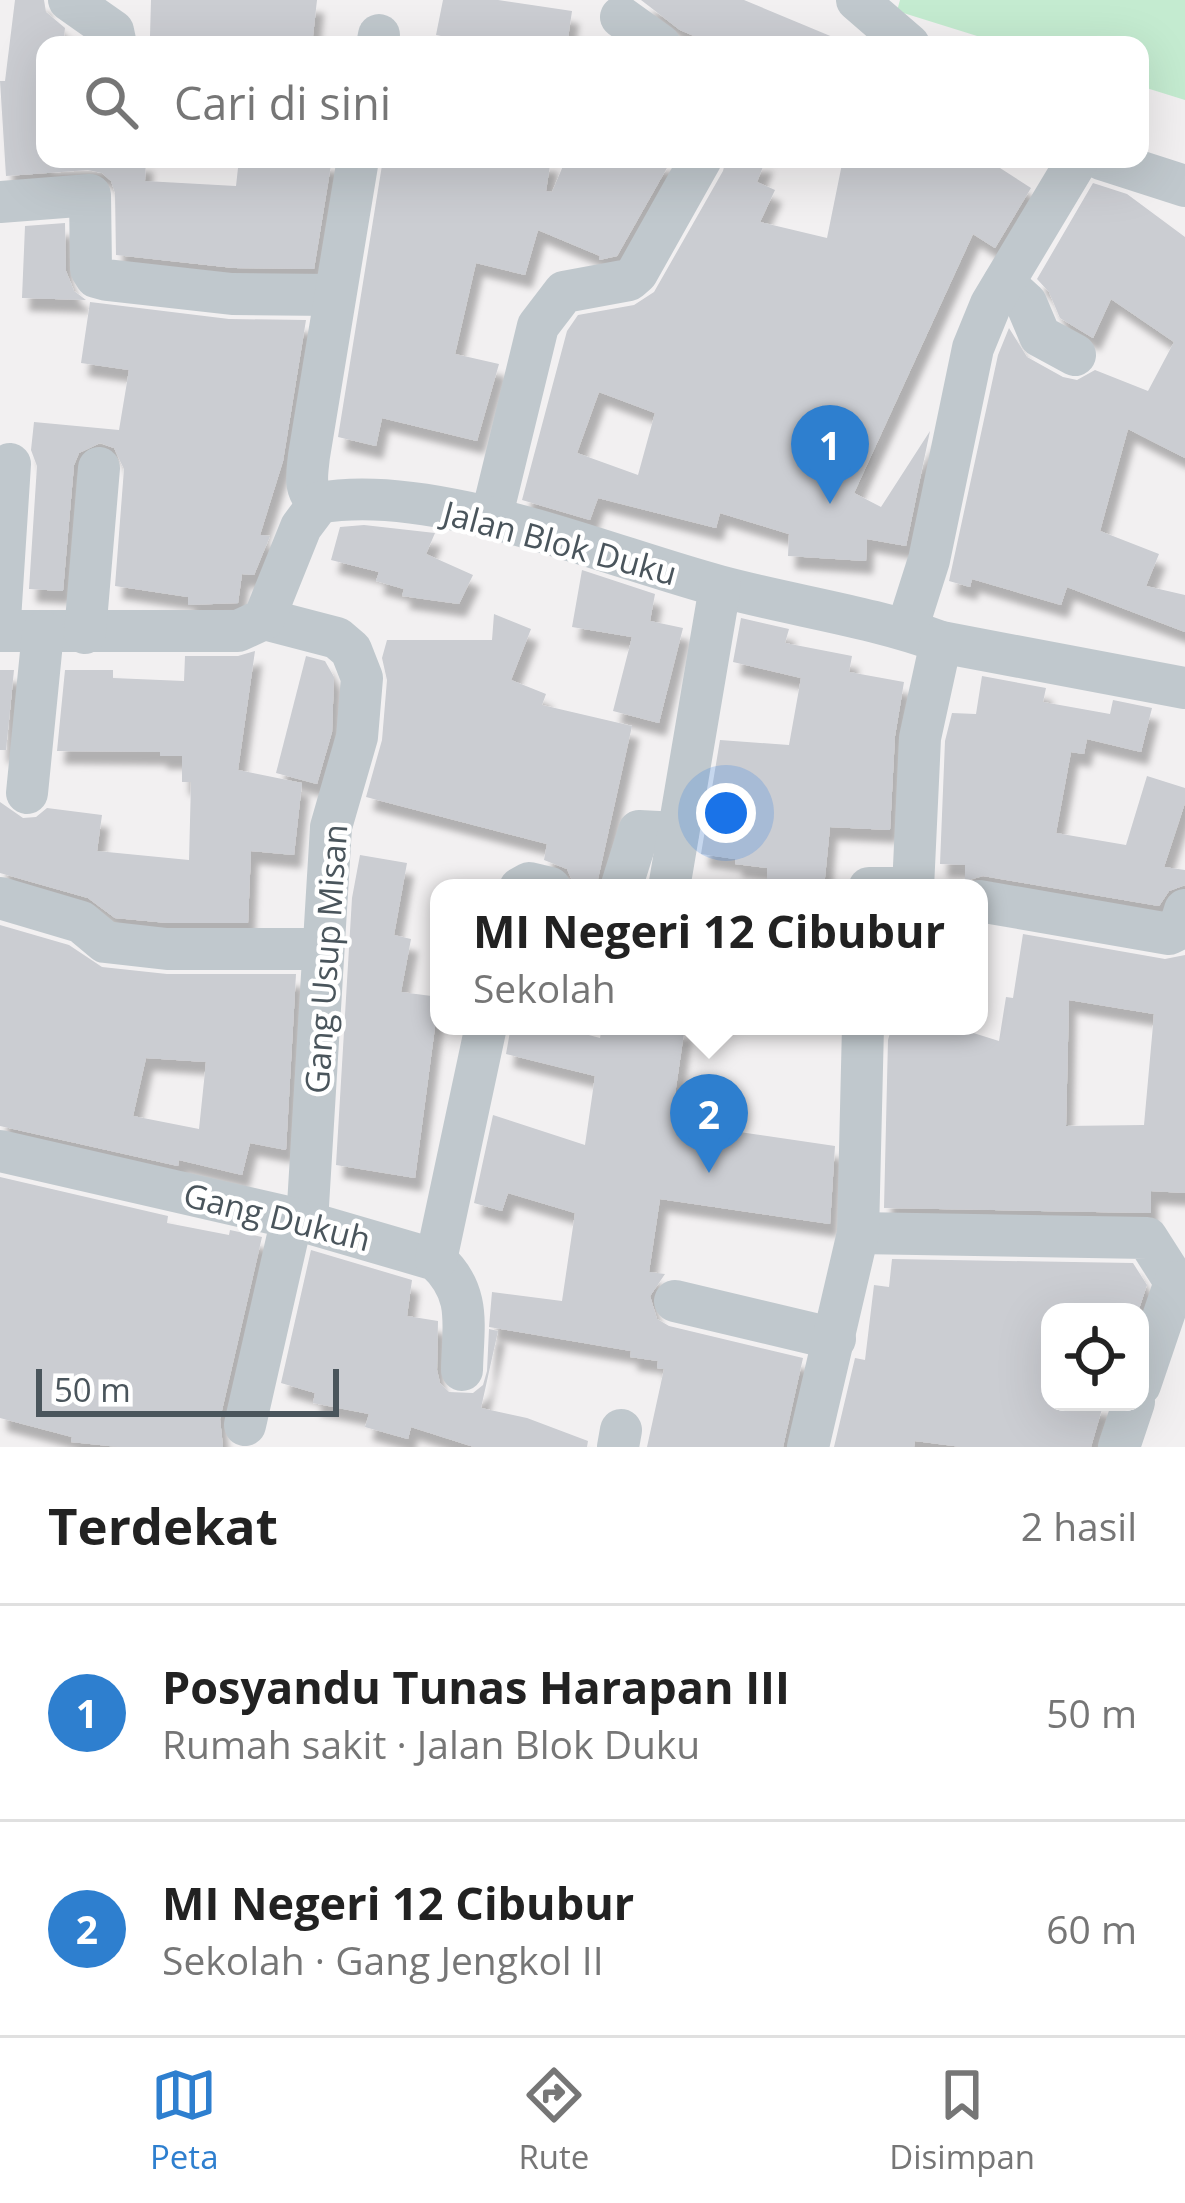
<!DOCTYPE html>
<html lang="id">
<meta charset="utf-8">
<style>
:root{--surface:#fff;--page:#f6f6f6;--text:#222;--muted:#767676;--line:#e0e0e0;--accent:#2e7fcf}
body{margin:0;font-family:"Open Sans",sans-serif;background:var(--page);color:var(--text)}
.controls{position:absolute;right:36px;bottom:36px;display:grid;overflow:hidden;border-radius:24px;box-shadow:0 12px 48px #0002}
.controls button{width:108px;height:108px;display:grid;place-items:center;padding:0;border:0;border-bottom:3px solid var(--line);background:var(--surface);color:var(--text);font:60px sans-serif}
.scale{position:absolute;left:36px;bottom:30px;width:303px;box-sizing:border-box;padding-left:12px;border:6px solid #4a555c;border-top:0;font-size:33px;line-height:42px;white-space:nowrap;color:#4a555c;-webkit-text-stroke:9px #fff;paint-order:stroke}
.you{position:absolute;left:726px;top:813px;width:42px;height:42px;margin:-30px;border:9px solid #fff;border-radius:50%;background:#1a73e8;box-shadow:0 0 0 18px #1a73e833}
.badge{display:grid;place-items:center;width:78px;height:78px;border-radius:50%;background:var(--accent);color:#fff;font-size:39px;font-weight:700}
.pin{position:absolute;translate:-50% -99px;filter:drop-shadow(0 3px 6px #0008)}
.pin::after{content:'';position:absolute;top:63px;width:42px;height:36px;background:inherit;clip-path:polygon(0 0,100% 0,50% 100%)}
.popup{position:absolute;left:430px;top:879px;width:558px;height:156px;box-sizing:border-box;display:grid;place-content:center;border-radius:24px;background:var(--surface);filter:drop-shadow(0 3px 9px #0005);font-size:39px;white-space:nowrap;color:var(--muted)}
.popup b{font-size:45px;color:var(--text)}
.popup::after{content:'';position:absolute;left:50%;top:100%;margin-left:-24px;border:24px solid transparent;border-top-color:var(--surface)}
.list{margin:0;padding:0;list-style:none}
h2{display:flex;justify-content:space-between;align-items:center;height:156px;margin:0;padding:0 48px;font-size:51px}
h2 small{font-size:39px;font-weight:400;color:var(--muted)}
.list li{display:grid;grid-template-columns:78px 1fr auto;gap:36px;align-items:center;box-sizing:border-box;height:216px;padding:0 48px;border-top:3px solid var(--line)}
.list b{display:block;font-size:45px;white-space:nowrap}
.list p{margin:0;font-size:39px;white-space:nowrap;color:var(--muted)}
.list em{font-size:39px;font-style:normal;color:var(--muted)}
.icon{flex:none;width:66px;height:66px;fill:none;stroke:currentColor;stroke-width:2;stroke-linecap:round;stroke-linejoin:round}
.map{position:relative;flex:none;width:1185px;height:1447px;overflow:hidden}
.search{position:absolute;background:var(--surface);box-shadow:0 12px 48px #0002;left:36px;right:36px;top:36px;height:132px;display:flex;align-items:center;gap:30px;box-sizing:border-box;padding:0 42px;border-radius:24px;color:var(--muted);font-size:45px}
.sheet{height:588px;background:var(--surface)}
nav{display:flex;justify-content:space-around;align-items:center;box-sizing:border-box;height:168px;border-top:3px solid var(--line);background:var(--surface);font-size:33px;color:var(--muted)}
nav a{display:grid;justify-items:center;gap:6px}
nav .on{color:var(--accent)}
.map>svg:first-child{display:block}
.green{fill:#c4ebd0}
.building{fill:#cbcdd2;fill-rule:evenodd;filter:url(#shadow)}
.lines{fill:none;stroke-linecap:round;stroke-linejoin:round}
.minor{stroke:#c0c8cd;stroke-width:42}
.labels{text-anchor:middle;stroke-width:9;stroke-linejoin:round;paint-order:stroke}
.street-label{font-size:33px;fill:#4a555c;stroke:#fff}
</style>
<div class="map">
<svg width="1185" height="1447" viewBox="0 0 1185 1447">
<defs>
<filter id="shadow"><feDropShadow dx="7" dy="13" stdDeviation="3" flood-color="#0004"/></filter>
</defs>
<rect width="100%" height="100%" fill="#f2f0f1"/>
<!-- green -->
<path class="green" d="M900,0H1185V100L1140,86V45H1006L897,11Z"/>
<!-- building -->
<g class="building">
<path d="M15,0H44L46,12L65,28L63,45H45V159H146L145,181L236,186L239,159H332L314,269L234,268L116,255L115,193L111,181L102,173L88,170L6,176L0,81H5Z"/>
<path d="M151,0H317L312,45H237V40L150,36Z"/>
<path d="M443,0H498L572,11L567,45H486L436,35Z"/>
<path d="M641,0H744L852,45H715L680,30Z"/>
<path d="M383,159H551L546,191L552,192L566,159H672L617,256L599,260L600,256L538,230L525,275L476,263L455,354L499,364L477,441L382,418L376,446L338,437Z"/>
<path d="M726,159H766L757,182L775,190L760,222L827,238L843,159H986L1031,188L995,248L973,234L854,493L881,507L930,431L906,546L867,539L866,561L788,556L789,534L720,513L716,528L598,498L590,520L522,500L567,331L578,315L634,305L654,292L723,171ZM599,392L655,413L638,475L577,453Z"/>
<path d="M1093,183L1127,194L1185,237V458L1128,429L1100,531L1159,554L1146,586L1185,595V632L1067,587L1061,605L972,579L970,587L949,581L998,355L1009,328L1027,357L1063,377L1077,380L1095,370L1148,391L1174,342L1111,299L1093,338L1060,318L1049,292L1037,279Z"/>
<path d="M65,223L66,271L74,291L86,300L22,298L25,226Z"/>
<path d="M90,302L229,319L306,320L283,461L260,535L270,536L254,575L242,574L238,603L188,605V597L115,586L124,469L114,448L100,443L79,453L74,465L63,591L29,589L37,466L31,450L34,422L119,430L129,370L81,363Z"/>
<path d="M364,525L435,533L426,554L473,575L459,604L402,596L404,589L376,581L379,572L331,560L340,527Z"/>
<path d="M582,570L655,594L650,621L683,628L659,723L613,711L632,637L572,627Z"/>
<path d="M494,614L531,629L511,680L546,694L542,705L632,726L596,888L575,887L567,869L544,860L547,844L366,797L382,740L387,680L382,658L387,640H492Z"/>
<path d="M741,618L789,629L785,643L852,656L849,672L904,682L895,736L890,830L830,827L824,888H767V868L735,864V859L701,854L720,740L789,745L801,678L733,662Z"/>
<path d="M255,651L238,770L302,783L294,855L251,851L248,923H168L115,918L88,898L0,873V802L23,818L36,817L47,808L102,815L97,851L189,860L191,782H182V756H160V752L57,751L65,670H113V678L184,681L185,656H238Z"/>
<path d="M306,656L325,661L334,677L332,732L317,784L276,773Z"/>
<path d="M0,670H14L6,750H0Z"/>
<path d="M982,676L1046,688L1043,702L1110,714L1113,700L1152,708L1141,752L1087,739L1084,754L1071,752L1056,833L1126,845L1147,776L1185,788V803L1164,867L1185,870V885L1169,891L1159,906L983,876L965,881V865L940,864L945,741L952,713L976,714Z"/>
<path d="M360,855L407,863L394,935L411,939L401,992L439,997L415,1178L336,1165L352,898Z"/>
<path d="M0,925L69,945L102,967L167,974H296L286,1150L250,1143L242,1175L179,1160L178,1166L0,1126ZM146,1058L206,1062L199,1129L133,1116Z"/>
<path d="M1023,934L1165,959L1185,955V1193L1151,1191V1213L884,1208L888,1040L892,1026H951L999,1041L1006,997L1013,998ZM1069,1000L1154,1014L1144,1125L1066,1126Z"/>
<path d="M511,1026H555L600,1038L602,1026H685L671,1122L835,1146L830,1224L660,1199L649,1272L665,1274L650,1296L657,1319L669,1326L803,1358L783,1447H647L664,1369L657,1368L658,1361L630,1357L631,1351L489,1327L492,1292L562,1301L575,1213L508,1193L502,1211L474,1203L493,1115L585,1145L595,1076L506,1054Z"/>
<path d="M0,1177L168,1216L167,1223L229,1235L230,1230L262,1237L220,1419L223,1447H119L71,1442L72,1437L0,1418Z"/>
<path d="M311,1250L412,1280L407,1316L438,1321L437,1370L440,1383L449,1392L473,1393L483,1385L487,1371L489,1329L498,1331L481,1408L527,1418L588,1441L587,1447H474L411,1427L408,1439L365,1427L369,1414L313,1403L315,1393L281,1383Z"/>
<path d="M892,1259L1133,1263L1147,1285L1138,1312H1050V1402H1104L1091,1447H962L915,1441L914,1447H834L855,1358L865,1360L874,1285L889,1287Z"/>
</g>
<g class="lines">
<!-- minor -->
<g class="minor">
<path d="M69,0L113,31L116,45"/>
<path d="M857,0L909,45"/>
<path d="M621,17L660,45"/>
<path d="M377,45L379,35"/>
<path d="M1101,159L1185,186"/>
<path d="M0,202L90,195L91,269L96,277L107,280L232,294L333,295"/>
<path d="M1004,283L1026,303L1040,336L1075,355"/>
<path d="M319,503C303,490 307,476 309,456L358,159"/>
<path d="M491,519L538,326L564,292L629,280L637,273L701,159"/>
<path d="M264,619L337,638L351,650L362,678L357,737L331,827L307,1222"/>
<path d="M0,620L10,464"/>
<path d="M907,629L929,560L973,348L991,304L1078,159"/>
<path d="M0,631H238L264,619L301,527L319,503C432,482 607,556 719,586C793,606 870,616 941,642L1185,688"/>
<path d="M85,633L99,468"/>
<path d="M27,793L43,632"/>
<path d="M520,888L529,883L550,888"/>
<path d="M621,888L639,831L678,833"/>
<path d="M669,888L720,587"/>
<path d="M869,888H893"/>
<path d="M913,888L920,738L941,642"/>
<path d="M0,898L81,922L105,942L167,949H323"/>
<path d="M979,901L1169,934L1179,929L1185,910"/>
<path d="M0,1151L292,1218L436,1260C472,1293 463,1325 462,1370"/>
<path d="M858,1233L1147,1238L1175,1282L1185,1285"/>
<path d="M436,1260L486,1026"/>
<path d="M675,1301L835,1339"/>
<path d="M1140,1385L1175,1282"/>
<path d="M245,1425L292,1218"/>
<path d="M618,1447L621,1430"/>
<path d="M808,1447L858,1233L863,1026"/>
<path d="M1119,1447L1134,1402"/>
</g>
</g>
<g class="labels">
<!-- street labels -->
<g class="street-label">
<text transform="translate(560 543) rotate(15)" y="12">Jalan Blok Duku</text>
<text transform="translate(326 959) rotate(-86)" y="12">Gang Usup Misan</text>
<text transform="translate(277 1217) rotate(14)" y="12">Gang Dukuh</text>
</g>
</g>
</svg>
<div class="controls">
<button><svg class="icon" aria-label="locate" viewBox="0 0 24 24"><circle cx="12" cy="12" r="6"/><path d="M12 2v4M12 18v4M2 12h4M18 12h4"/></svg></button>
</div>
<div class="scale">50 m</div>
<div class="you"></div>
<div class="pin badge" style="left:830px;top:504px">1</div>
<div class="pin badge" style="left:709px;top:1173px">2</div>
<div class="popup"><b>MI Negeri 12 Cibubur</b>Sekolah</div>
<div class="search"><svg class="icon" aria-label="search" viewBox="0 0 24 24"><circle cx="10" cy="10" r="6"/><path d="M15 15l6 6"/></svg>Cari di sini</div>
</div>
<section class="sheet">
<h2>Terdekat<small>2 hasil</small></h2>
<ul class="list">
<li><span class="badge">1</span><div><b>Posyandu Tunas Harapan III</b><p>Rumah sakit · Jalan Blok Duku</p></div><em>50 m</em></li>
<li><span class="badge">2</span><div><b>MI Negeri 12 Cibubur</b><p>Sekolah · Gang Jengkol II</p></div><em>60 m</em></li>
</ul>
</section>
<nav>
<a class="on"><svg class="icon" aria-label="map" viewBox="0 0 24 24"><path d="M3 6l6-2 6 2 6-2v14l-6 2-6-2-6 2zM9 4v14M15 6v14"/></svg>Peta</a>
<a><svg class="icon" aria-label="directions" viewBox="0 0 24 24"><path d="M12 3l9 9-9 9-9-9zM9 14v-3h6M13 9l2 2-2 2"/></svg>Rute</a>
<a><svg class="icon" aria-label="saved" viewBox="0 0 24 24"><path d="M7 4h10v16l-5-4-5 4z"/></svg>Disimpan</a>
</nav>
